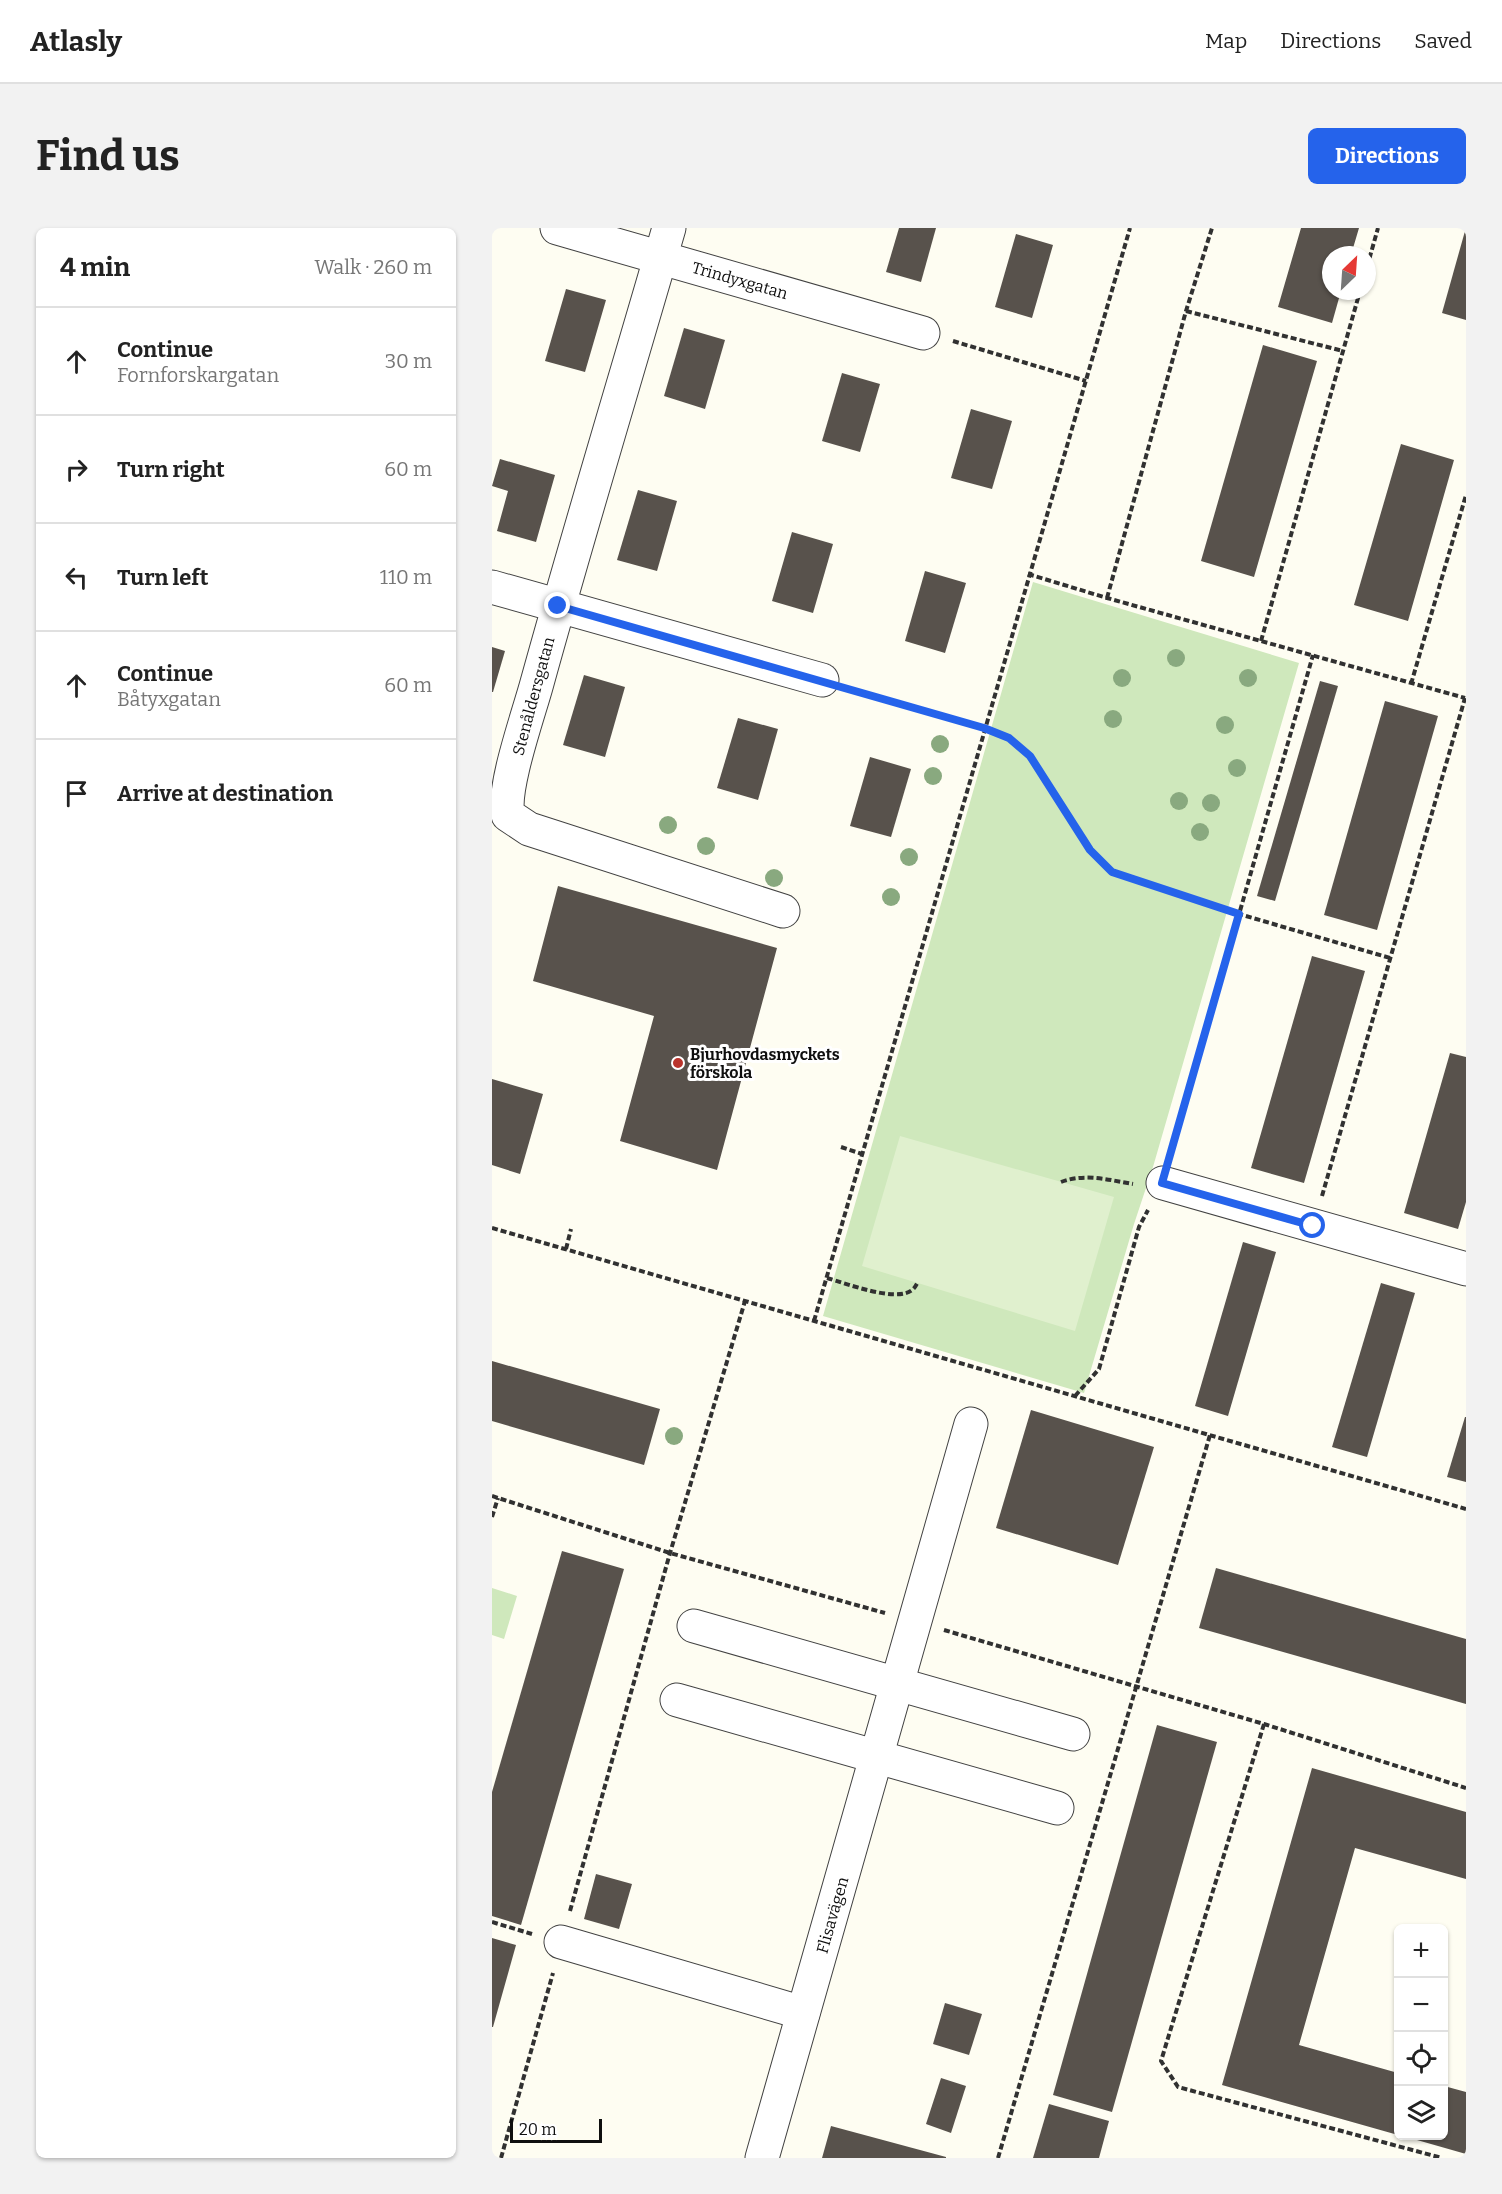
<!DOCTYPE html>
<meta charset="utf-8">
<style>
:root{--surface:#fff;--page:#f2f2f2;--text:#222;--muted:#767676;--line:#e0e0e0;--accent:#2563eb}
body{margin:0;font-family:Bitter,serif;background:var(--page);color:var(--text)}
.controls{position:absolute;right:18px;bottom:18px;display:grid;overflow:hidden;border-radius:9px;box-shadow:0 2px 4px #0004}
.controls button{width:54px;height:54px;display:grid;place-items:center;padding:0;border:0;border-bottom:2px solid var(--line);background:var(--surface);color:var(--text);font:30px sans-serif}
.compass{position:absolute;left:830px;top:18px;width:54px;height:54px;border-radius:50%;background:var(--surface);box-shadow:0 2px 4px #0004;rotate:25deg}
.scale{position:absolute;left:18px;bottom:15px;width:92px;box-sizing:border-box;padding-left:6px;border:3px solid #0f0f0f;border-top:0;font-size:16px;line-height:21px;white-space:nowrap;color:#0f0f0f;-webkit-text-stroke:4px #fff;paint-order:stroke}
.stop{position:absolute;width:18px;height:18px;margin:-14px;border:4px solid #2563eb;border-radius:50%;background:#fff}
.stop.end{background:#2563eb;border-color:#fff;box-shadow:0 2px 6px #0008}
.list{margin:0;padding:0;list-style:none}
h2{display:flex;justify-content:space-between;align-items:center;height:78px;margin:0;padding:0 24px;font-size:26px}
h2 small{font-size:20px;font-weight:400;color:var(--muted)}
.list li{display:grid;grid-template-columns:39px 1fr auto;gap:18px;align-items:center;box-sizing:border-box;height:108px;padding:0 24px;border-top:2px solid var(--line)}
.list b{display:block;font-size:22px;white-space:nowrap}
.list p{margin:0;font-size:20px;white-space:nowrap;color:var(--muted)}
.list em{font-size:20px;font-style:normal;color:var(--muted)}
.icon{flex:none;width:33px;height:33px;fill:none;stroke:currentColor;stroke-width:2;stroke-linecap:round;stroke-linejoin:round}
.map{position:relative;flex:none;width:974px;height:1930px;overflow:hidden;border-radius:9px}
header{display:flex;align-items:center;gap:36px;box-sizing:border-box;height:84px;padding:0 30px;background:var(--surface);border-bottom:2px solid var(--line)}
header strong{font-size:28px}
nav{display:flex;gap:33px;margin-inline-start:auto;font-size:21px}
.intro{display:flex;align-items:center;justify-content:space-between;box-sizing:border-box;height:144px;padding:0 36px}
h1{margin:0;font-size:42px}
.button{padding:15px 27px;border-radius:9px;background:var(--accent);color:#fff;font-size:21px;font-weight:700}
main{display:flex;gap:36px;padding:0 36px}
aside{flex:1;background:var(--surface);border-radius:9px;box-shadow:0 2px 4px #0004}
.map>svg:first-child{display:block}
.green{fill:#cfe8bc}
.pitch{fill:#e0f0ce}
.building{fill:#58524c}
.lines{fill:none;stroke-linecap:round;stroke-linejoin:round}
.minor-casing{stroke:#424242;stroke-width:35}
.path{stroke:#313131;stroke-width:4;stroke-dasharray:6 3;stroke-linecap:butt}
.minor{stroke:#fff;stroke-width:33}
.tree{fill:#89a97f}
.route{stroke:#2563eb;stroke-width:8}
.poi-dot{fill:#ba342c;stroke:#fff;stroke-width:2}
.labels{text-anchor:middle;stroke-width:6;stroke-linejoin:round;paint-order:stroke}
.street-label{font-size:16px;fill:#0f0f0f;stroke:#fff}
.poi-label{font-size:16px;font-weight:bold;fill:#0f0f0f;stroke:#fff;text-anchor:start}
</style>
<header>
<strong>Atlasly</strong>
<nav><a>Map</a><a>Directions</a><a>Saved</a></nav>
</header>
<div class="intro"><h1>Find us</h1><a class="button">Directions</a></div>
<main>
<aside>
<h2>4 min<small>Walk · 260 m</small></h2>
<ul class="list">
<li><svg class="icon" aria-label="ahead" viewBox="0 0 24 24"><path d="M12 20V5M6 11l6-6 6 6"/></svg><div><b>Continue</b><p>Fornforskargatan</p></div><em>30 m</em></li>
<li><svg class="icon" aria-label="right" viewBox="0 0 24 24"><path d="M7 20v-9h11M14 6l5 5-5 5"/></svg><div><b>Turn right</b></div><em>60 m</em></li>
<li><svg class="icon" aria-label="left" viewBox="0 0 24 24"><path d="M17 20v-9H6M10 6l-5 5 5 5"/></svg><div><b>Turn left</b></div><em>110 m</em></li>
<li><svg class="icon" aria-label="ahead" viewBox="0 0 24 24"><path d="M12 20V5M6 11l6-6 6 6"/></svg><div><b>Continue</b><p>Båtyxgatan</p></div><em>60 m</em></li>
<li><svg class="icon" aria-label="arrive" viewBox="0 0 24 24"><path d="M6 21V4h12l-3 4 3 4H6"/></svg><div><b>Arrive at destination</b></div></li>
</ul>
</aside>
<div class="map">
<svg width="974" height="1930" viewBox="0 0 974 1930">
<rect width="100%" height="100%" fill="#fefdf2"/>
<!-- green -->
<g class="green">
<path d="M541,354L807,435L661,939L642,996L592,1165L331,1088Z"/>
<path d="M0,1360L25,1368L12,1411L0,1407Z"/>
</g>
<!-- pitch -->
<path class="pitch" d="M408,908L622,969L583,1103L370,1038Z"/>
<!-- building -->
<g class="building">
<path d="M407,0H444L429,54L394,44Z"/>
<path d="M809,0H867L859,27H839V63H849L840,95L786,79Z"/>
<path d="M973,3L974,4V92L950,85Z"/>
<path d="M524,6L561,17L540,90L503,79Z"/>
<path d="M74,61L114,72L93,144L53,133Z"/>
<path d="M192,100L233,112L213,181L172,168Z"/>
<path d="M771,117L825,133L762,349L709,333Z"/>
<path d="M350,145L388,156L368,224L330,213Z"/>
<path d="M479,181L520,193L500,261L459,250Z"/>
<path d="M909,216L962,232L916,393L862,377Z"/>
<path d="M8,231L63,247L44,314L5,303L16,263L0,258Z"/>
<path d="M146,262L185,273L165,343L125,332Z"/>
<path d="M300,304L341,316L321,385L280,373Z"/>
<path d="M433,343L474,355L453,425L413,413Z"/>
<path d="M0,419L13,423L1,464H0Z"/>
<path d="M92,447L133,459L113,529L71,517Z"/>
<path d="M828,453L846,458L783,673L765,668Z"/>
<path d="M893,473L946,488L885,702L832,687Z"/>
<path d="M246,490L286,501L266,572L225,560Z"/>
<path d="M378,529L419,541L399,609L358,598Z"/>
<path d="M66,658L285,720L225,942L128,913L162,788L41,753Z"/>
<path d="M820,728L873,743L812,955L759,940Z"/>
<path d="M958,825L974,829V974L966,1001L912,985Z"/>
<path d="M0,851L51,866L28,946L0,937Z"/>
<path d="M751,1014L784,1024L736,1188L703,1178Z"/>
<path d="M889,1055L923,1065L875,1229L840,1219Z"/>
<path d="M0,1133L168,1181L152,1237L0,1193Z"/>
<path d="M539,1182L662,1219L626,1337L504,1300Z"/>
<path d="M973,1189H974V1254L955,1249Z"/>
<path d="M70,1323L132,1341L29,1697L0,1688V1564Z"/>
<path d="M724,1340L974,1411V1476L707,1400Z"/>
<path d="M665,1497L725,1514L620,1884L561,1867Z"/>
<path d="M820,1540L974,1584V1651L863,1620L807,1817L906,1845V1907L730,1857Z"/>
<path d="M104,1646L140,1656L127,1701L92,1691Z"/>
<path d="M0,1710L24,1717L1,1799H0Z"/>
<path d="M453,1775L490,1786L477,1827L441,1816Z"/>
<path d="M449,1850L474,1858L459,1905L434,1896Z"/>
<path d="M952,1858L974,1864V1926L911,1908H952Z"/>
<path d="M557,1876L617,1893L607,1930H541Z"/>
<path d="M339,1898L454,1929V1930H330Z"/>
</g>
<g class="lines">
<defs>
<g id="minor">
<path d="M65,0L431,105"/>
<path d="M177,0C133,152 87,303 45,455C37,485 10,560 16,587L37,601L291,683"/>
<path d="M0,359L330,452"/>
<path d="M671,955L974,1041"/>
<path d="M202,1398L581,1506"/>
<path d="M185,1472L565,1580"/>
<path d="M69,1714L311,1785"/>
<path d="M270,1930L479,1196"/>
</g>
</defs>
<!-- minor casing -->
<use href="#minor" class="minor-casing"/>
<!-- path -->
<g class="path">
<path d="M875,39L886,0"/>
<path d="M694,83L851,123"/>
<path d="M461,113L594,153"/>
<path d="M536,346L615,370L973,470"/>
<path d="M615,370L694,83L720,0"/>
<path d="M769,413L868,63"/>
<path d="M919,456L974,267"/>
<path d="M359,461L492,500L517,509L538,528L598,622L620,644L747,686L898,730"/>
<path d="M349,919L370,926"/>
<path d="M679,925L821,427"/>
<path d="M569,954C593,945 617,952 641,956"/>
<path d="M830,968L973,470"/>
<path d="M0,1000L974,1281"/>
<path d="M74,1021L79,1001"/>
<path d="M335,1050C353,1055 404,1075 420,1062C423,1060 424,1057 426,1054"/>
<path d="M322,1093L638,0"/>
<path d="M583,1168L607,1141L647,999L656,982"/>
<path d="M0,1268L178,1325L393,1385"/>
<path d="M0,1289L6,1270"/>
<path d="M452,1402L772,1496L974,1560"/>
<path d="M772,1496L669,1833L686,1859L950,1930"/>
<path d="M78,1683L178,1325L253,1073"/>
<path d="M0,1694L40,1706"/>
<path d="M9,1930L61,1745"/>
<path d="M506,1930L718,1207"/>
</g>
<!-- minor -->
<use href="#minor" class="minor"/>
</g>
<!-- trees -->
<g class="tree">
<circle cx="684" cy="430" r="9"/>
<circle cx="630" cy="450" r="9"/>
<circle cx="756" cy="450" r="9"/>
<circle cx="621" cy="491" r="9"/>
<circle cx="733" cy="497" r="9"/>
<circle cx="448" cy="516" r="9"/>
<circle cx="745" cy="540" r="9"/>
<circle cx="441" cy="548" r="9"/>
<circle cx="687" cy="573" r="9"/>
<circle cx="719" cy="575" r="9"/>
<circle cx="176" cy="597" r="9"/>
<circle cx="708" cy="604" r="9"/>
<circle cx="214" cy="618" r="9"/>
<circle cx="417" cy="629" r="9"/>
<circle cx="282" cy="650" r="9"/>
<circle cx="399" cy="669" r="9"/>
<circle cx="182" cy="1208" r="9"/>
</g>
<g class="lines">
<!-- route -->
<path class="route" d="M66,378L492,500L517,510L538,528L598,622L620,644L747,686L670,955L821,998"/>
</g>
<!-- markers -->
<circle class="poi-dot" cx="186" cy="835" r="6"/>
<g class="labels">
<!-- street labels -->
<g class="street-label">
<text transform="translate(248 52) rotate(16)" y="6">Trindyxgatan</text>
<text transform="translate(41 468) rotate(-75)" y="6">Stenåldersgatan</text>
<text transform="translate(340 1687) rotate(-74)" y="6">Flisavägen</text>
</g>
<!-- poi labels -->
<g class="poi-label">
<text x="198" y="832">Bjurhovdasmyckets<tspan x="198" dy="18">förskola</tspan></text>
</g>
</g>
</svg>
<div class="controls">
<button>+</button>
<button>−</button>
<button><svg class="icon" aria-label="locate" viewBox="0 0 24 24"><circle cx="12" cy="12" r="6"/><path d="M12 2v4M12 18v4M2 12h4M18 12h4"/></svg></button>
<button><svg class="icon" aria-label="layers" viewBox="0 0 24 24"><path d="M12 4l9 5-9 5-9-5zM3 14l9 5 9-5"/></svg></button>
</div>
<svg class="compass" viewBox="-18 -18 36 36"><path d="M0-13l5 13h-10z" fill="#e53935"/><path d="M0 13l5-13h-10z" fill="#767676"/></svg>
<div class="scale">20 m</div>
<div class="stop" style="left:821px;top:998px"></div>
<div class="stop end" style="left:66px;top:378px"></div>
</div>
</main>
